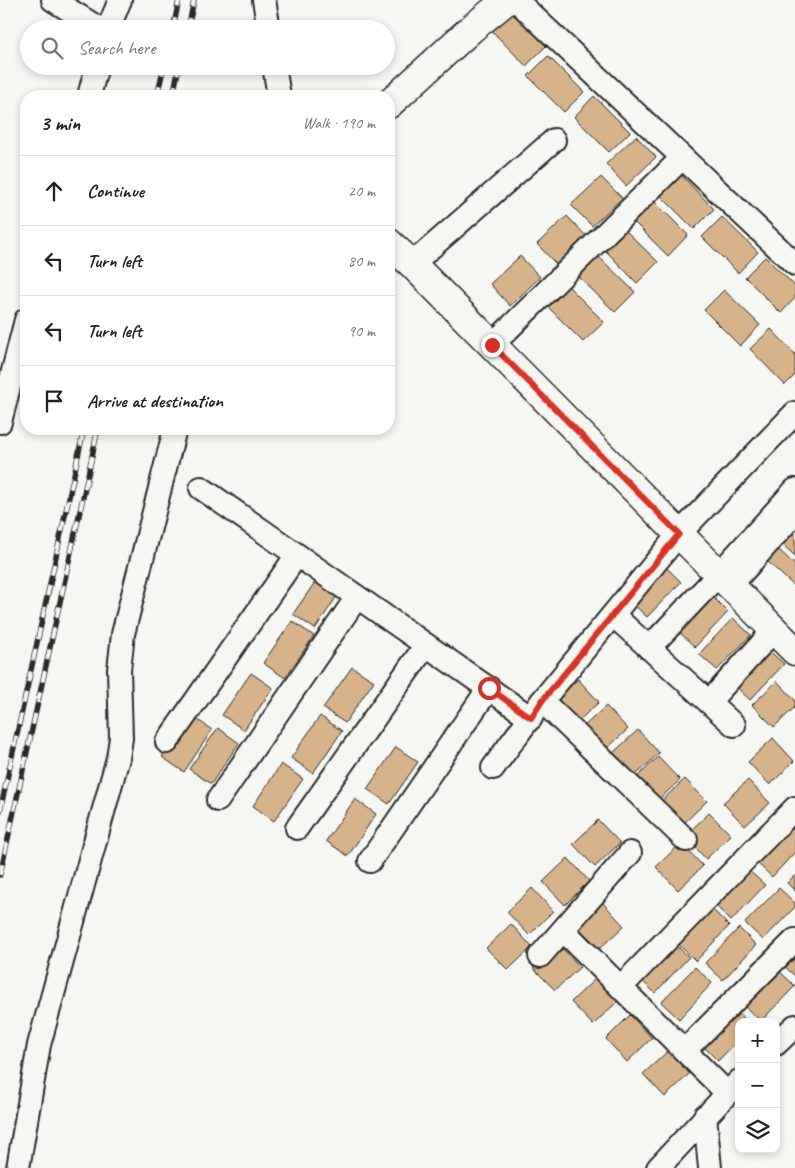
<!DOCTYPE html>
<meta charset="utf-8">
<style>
:root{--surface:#fff;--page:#f2f2f2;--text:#222;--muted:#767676;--line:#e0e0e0}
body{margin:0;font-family:Caveat,sans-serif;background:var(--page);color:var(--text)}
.controls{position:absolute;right:15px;bottom:15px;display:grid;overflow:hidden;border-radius:10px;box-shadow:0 2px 8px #0003}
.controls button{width:45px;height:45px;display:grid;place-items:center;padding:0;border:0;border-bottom:1px solid var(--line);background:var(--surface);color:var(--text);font:25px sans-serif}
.stop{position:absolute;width:15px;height:15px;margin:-11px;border:4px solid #d93025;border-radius:50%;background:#fff}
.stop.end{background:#d93025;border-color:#fff;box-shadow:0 1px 5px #0008}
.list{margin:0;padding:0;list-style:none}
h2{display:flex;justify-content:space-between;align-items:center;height:65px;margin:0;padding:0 20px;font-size:21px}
h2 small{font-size:16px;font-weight:400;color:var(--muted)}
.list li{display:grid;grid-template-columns:32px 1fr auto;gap:15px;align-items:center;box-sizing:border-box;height:70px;padding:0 20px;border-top:1px solid var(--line)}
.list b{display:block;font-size:19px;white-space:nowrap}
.list em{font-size:16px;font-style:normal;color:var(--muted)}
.icon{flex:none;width:28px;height:28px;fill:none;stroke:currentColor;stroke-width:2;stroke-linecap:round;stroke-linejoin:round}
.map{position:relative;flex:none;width:795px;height:1168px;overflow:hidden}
.search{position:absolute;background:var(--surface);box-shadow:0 2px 8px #0003;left:20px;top:20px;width:375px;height:55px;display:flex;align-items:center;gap:12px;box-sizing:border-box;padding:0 18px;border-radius:28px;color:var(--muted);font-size:19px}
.panel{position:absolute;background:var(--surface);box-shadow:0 2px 8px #0003;left:20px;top:90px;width:375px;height:345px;border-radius:20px}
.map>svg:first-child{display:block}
.building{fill:#d8b38a;stroke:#2b2b2b}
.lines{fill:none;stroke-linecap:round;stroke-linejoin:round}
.minor-casing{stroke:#2b2b2b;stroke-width:26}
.tertiary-casing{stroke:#2b2b2b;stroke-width:31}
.minor{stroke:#f6f6f2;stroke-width:22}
.tertiary{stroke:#f6f6f2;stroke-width:28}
.rail-casing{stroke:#2b2b2b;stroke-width:5.5}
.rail{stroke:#f6f6f2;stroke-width:4;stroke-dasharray:11;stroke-linecap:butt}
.route{stroke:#d93025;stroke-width:6}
</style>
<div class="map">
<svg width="795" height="1168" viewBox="0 0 795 1168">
<rect width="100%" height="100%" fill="#f6f6f2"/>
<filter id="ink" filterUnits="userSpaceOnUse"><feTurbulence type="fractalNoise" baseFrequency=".02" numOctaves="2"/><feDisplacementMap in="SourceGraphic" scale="10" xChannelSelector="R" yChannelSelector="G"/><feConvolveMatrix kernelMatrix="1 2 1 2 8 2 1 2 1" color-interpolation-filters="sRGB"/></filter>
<g filter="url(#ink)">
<!-- building -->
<g class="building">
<path d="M511,10L546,46L526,66L491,30Z"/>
<path d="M548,56L584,92L564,112L528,76Z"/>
<path d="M594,96L630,132L609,152L574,117Z"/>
<path d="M636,136L656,157L626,186L606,164Z"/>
<path d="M679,173L714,209L694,229L659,194Z"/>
<path d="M601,177L622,198L592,226L571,205Z"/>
<path d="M653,200L688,235L668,256L632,220Z"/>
<path d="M567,216L587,237L557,265L537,244Z"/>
<path d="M722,217L758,252L738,273L702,237Z"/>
<path d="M622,227L658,262L637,283L602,247Z"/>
<path d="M520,256L540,277L510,306L490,284Z"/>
<path d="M599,257L635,292L615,312L579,277Z"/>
<path d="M765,257L795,286V298L781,313L745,277Z"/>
<path d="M568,286L604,322L583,342L548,307Z"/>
<path d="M724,290L760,325L740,346L704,310Z"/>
<path d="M771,329L795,354V375L785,385L750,349Z"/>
<path d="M794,532L795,533V556L782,544Z"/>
<path d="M777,548L795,565V587L766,560Z"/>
<path d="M664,565L681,582L647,617L630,601Z"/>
<path d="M322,572L343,587L315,629L293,614Z"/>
<path d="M711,595L728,612L695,647L677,630Z"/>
<path d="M733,618L751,635L717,670L699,654Z"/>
<path d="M292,621L314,636L285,678L263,663Z"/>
<path d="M766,648L784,664L750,700L732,683Z"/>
<path d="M352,667L374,681L345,723L323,708Z"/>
<path d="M251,673L273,688L244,730L222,715Z"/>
<path d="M578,679L599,702L574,725L553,703Z"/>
<path d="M777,681L795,700V707L774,727L752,705Z"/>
<path d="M606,706L628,729L603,752L581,729Z"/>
<path d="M191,715L212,730L184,772L162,757Z"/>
<path d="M320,716L342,731L313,773L291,758Z"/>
<path d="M218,728L239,743L211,784L189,769Z"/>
<path d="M638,730L659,753L635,776L613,753Z"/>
<path d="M773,738L794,761L770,785L748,762Z"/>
<path d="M396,747L418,762L389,804L367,789Z"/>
<path d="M658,757L680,780L655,803L633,781Z"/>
<path d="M281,764L303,779L274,821L253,806Z"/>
<path d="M685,779L707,801L682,825L660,802Z"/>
<path d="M748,780L770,803L745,826L723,803Z"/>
<path d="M355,799L376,814L348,856L326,841Z"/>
<path d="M709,813L731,835L706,859L685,836Z"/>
<path d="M598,820L620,843L595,867L573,844Z"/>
<path d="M788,825L795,831V852L772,877L754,860Z"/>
<path d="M681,843L703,866L678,890L656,867Z"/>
<path d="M568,858L589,881L565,905L543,882Z"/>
<path d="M747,869L765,885L731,921L714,904Z"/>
<path d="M795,875V891L787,883Z"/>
<path d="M532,888L553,911L529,935L507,912Z"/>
<path d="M779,888L795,903V907L763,940L745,923Z"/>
<path d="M603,903L624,926L599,949L578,927Z"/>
<path d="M712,909L729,926L696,961L678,944Z"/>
<path d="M511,924L532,947L508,970L486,948Z"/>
<path d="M739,928L756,945L723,980L705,963Z"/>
<path d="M671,941L689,957L655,993L637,976Z"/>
<path d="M558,944L580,967L555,990L533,968Z"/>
<path d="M795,948V976L781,963Z"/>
<path d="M695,967L712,983L679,1019L661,1002Z"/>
<path d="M777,969L795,986L761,1021L743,1005Z"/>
<path d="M596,978L618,1001L593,1025L571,1002Z"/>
<path d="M734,1009L748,1022H739V1039L718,1061L701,1044Z"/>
<path d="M630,1015L652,1038L627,1062L606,1039Z"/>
<path d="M668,1051L690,1073L665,1097L643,1074Z"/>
</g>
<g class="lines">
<defs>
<g id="minor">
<path d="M53,0L100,29"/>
<path d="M264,0L269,29"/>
<path d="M516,0L795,264"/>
<path d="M108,29L120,0"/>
<path d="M274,66L279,96"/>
<path d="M89,96L97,66"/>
<path d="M412,264L554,140"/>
<path d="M492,345L682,158"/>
<path d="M0,422L26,320"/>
<path d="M201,488L531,718"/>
<path d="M730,586L795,513"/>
<path d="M613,615L734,725"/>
<path d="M649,648L719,574L795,490"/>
<path d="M542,701L686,840"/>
<path d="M709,702L774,630"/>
<path d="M167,742L297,555"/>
<path d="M493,768L542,701L679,534L795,413"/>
<path d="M218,800L357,597"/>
<path d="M297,828L426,645"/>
<path d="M370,861L489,688"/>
<path d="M563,930L727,1093"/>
<path d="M540,956L630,853"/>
<path d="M621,987L795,808"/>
<path d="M776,1044L795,1026"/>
<path d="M685,1050L795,940"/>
<path d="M705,1116L710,1168"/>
<path d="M18,1168L39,1045L118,758L121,738L119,670L123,634L175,429"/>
<path d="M658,1168L739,1081"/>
</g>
<g id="tertiary">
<path d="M389,104L471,29L507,0"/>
<path d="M389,243L412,264L795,651"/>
</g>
</defs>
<!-- minor casing -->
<use href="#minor" class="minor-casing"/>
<!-- tertiary casing -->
<use href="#tertiary" class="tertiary-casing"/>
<!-- minor -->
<use href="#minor" class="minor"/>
<!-- tertiary -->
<use href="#tertiary" class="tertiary"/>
<defs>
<g id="rail">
<path d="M173,29L179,0"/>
<path d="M188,29L194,0"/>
<path d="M157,96L164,66"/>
<path d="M173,96L179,66"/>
<path d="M0,811L84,429"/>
<path d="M0,875L98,429"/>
</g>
</defs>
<!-- rail casing -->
<use href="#rail" class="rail-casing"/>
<!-- rail -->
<use href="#rail" class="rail"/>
</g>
</g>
<g class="lines" filter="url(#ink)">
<!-- route -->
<path class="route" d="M489,688L531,718L542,701L679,534L492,345"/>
</g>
</svg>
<div class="controls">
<button>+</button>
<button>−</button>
<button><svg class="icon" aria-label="layers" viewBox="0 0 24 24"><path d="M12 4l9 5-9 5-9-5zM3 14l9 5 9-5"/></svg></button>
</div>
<div class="stop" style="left:489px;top:688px"></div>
<div class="stop end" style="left:492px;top:345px"></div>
<div class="search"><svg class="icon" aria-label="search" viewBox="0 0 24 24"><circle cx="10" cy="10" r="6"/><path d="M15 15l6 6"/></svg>Search here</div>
<section class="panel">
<h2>3 min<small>Walk · 190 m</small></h2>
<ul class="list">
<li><svg class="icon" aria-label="ahead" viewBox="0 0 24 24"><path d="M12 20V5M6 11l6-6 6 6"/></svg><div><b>Continue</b></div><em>20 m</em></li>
<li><svg class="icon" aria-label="left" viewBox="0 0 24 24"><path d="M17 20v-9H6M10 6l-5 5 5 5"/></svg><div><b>Turn left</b></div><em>80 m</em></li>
<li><svg class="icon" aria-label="left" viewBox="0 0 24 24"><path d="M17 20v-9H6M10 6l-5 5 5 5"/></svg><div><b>Turn left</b></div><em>90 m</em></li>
<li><svg class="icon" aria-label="arrive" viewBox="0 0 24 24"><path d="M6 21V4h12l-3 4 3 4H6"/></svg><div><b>Arrive at destination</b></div></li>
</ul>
</section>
</div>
